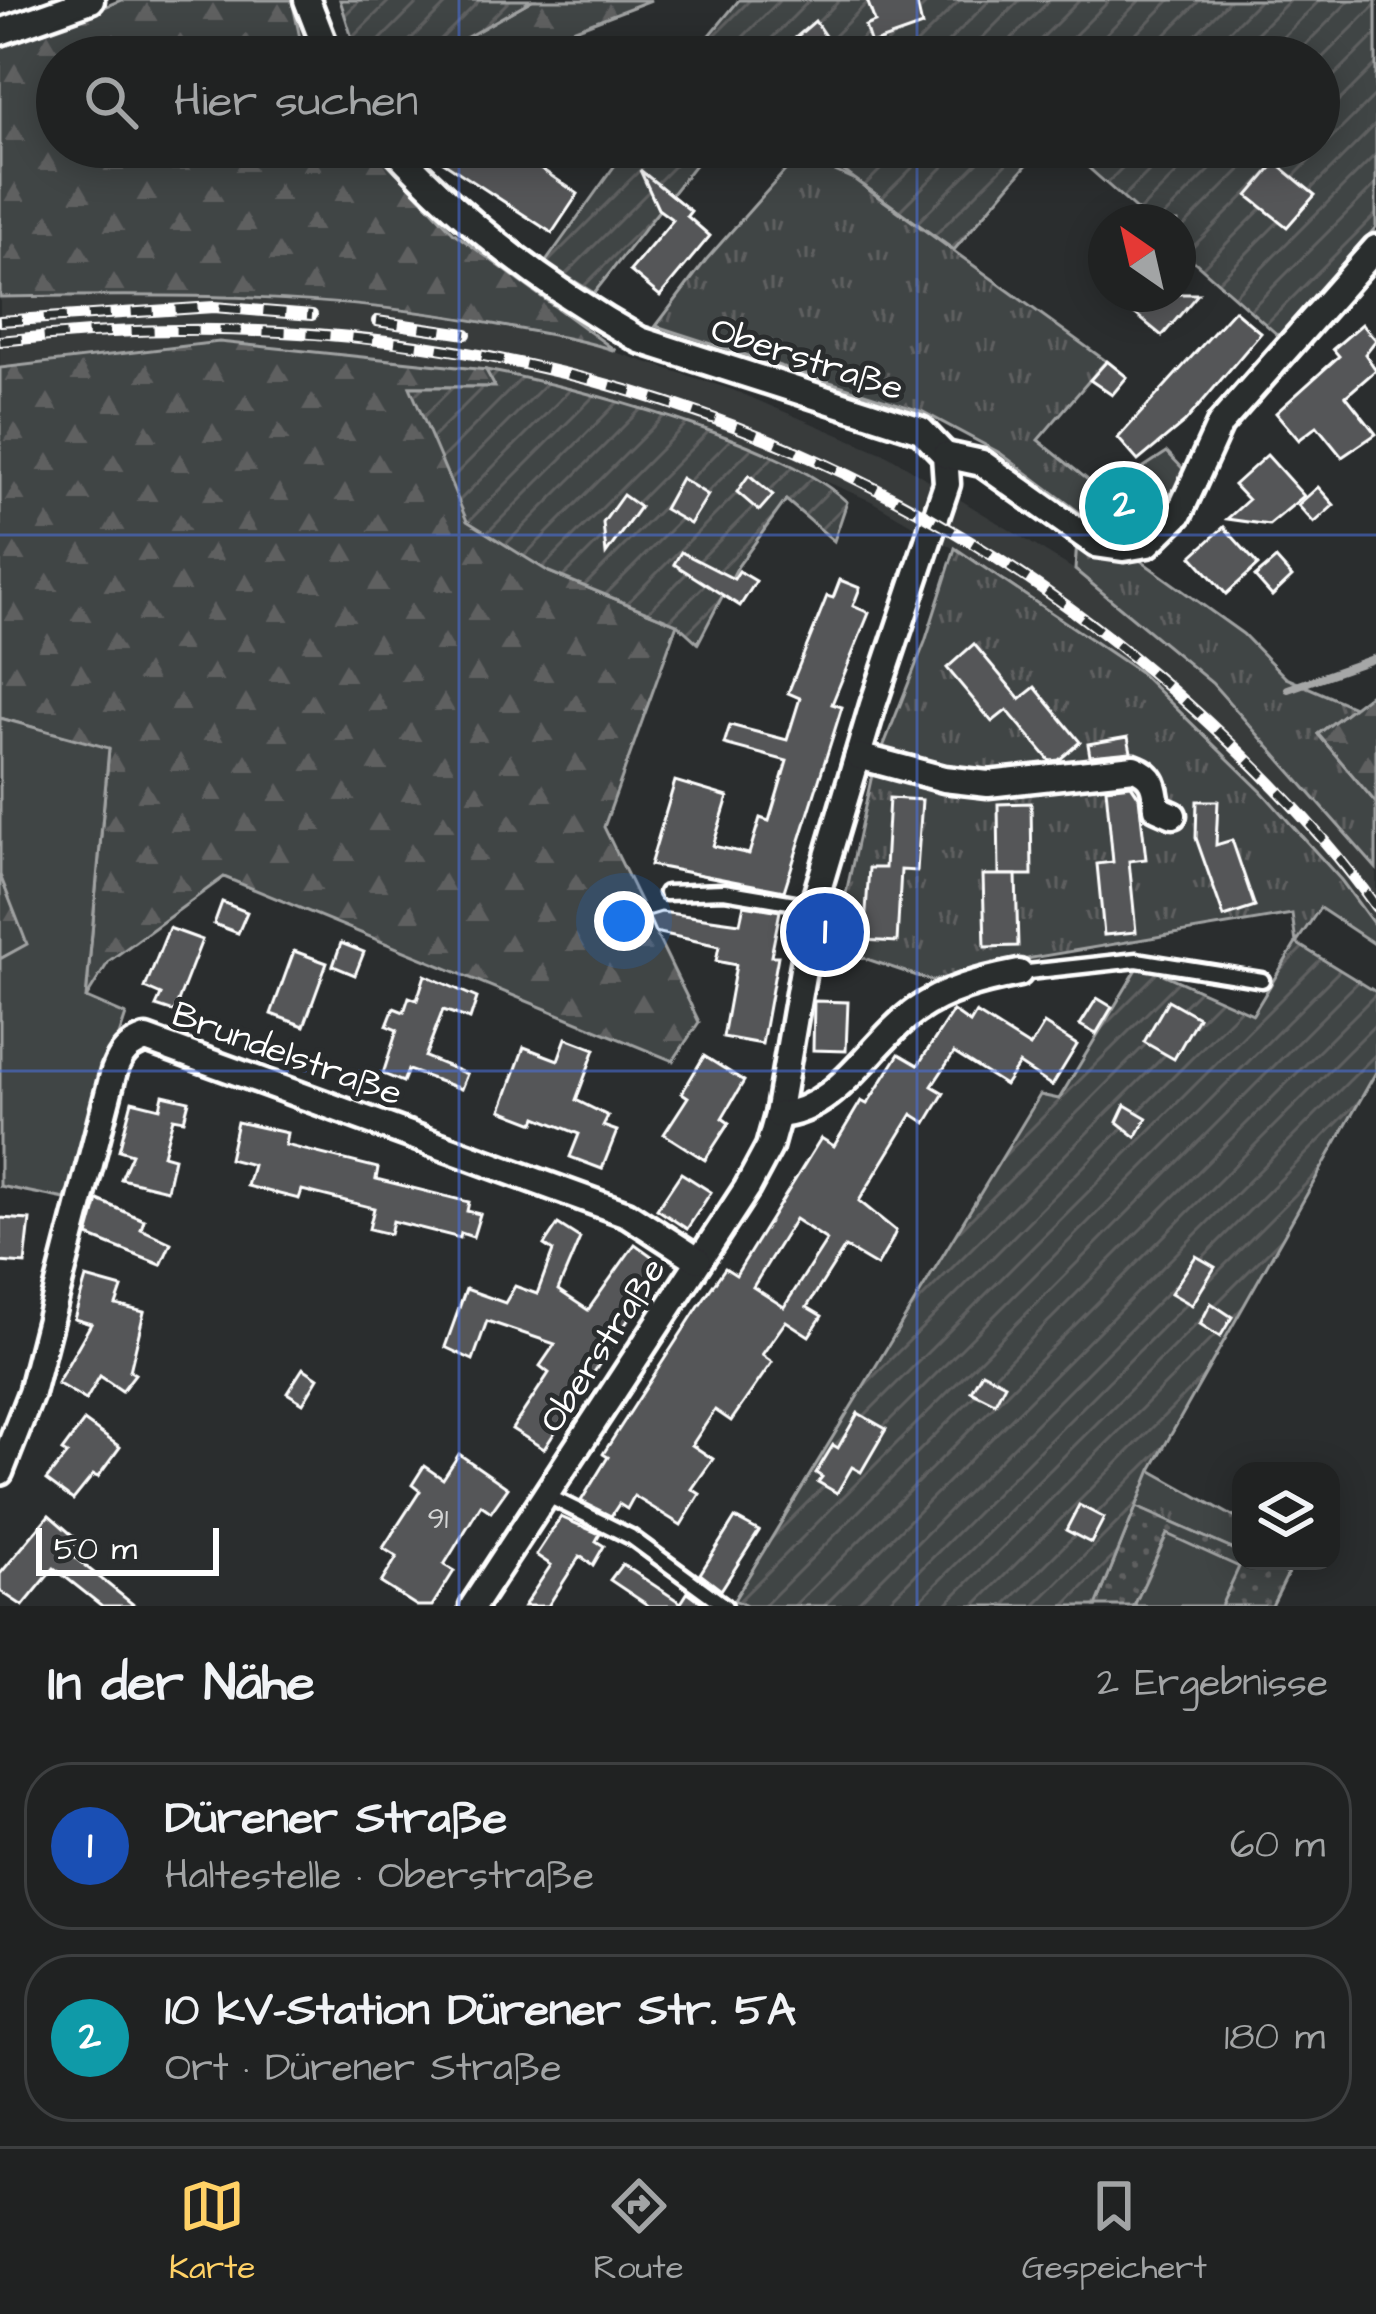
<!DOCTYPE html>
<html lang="de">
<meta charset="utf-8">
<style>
:root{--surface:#202222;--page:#2d2f2f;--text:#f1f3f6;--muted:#a2a4a5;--line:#3d3f40;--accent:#ffd166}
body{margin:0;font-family:"Architects Daughter",sans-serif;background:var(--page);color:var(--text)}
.controls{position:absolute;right:36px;bottom:36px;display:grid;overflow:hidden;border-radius:24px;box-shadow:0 6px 30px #0003}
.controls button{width:108px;height:108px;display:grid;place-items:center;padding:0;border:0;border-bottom:3px solid var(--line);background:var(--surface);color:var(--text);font:60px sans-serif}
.compass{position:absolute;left:1088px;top:204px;width:108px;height:108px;border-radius:50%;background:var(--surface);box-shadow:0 6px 30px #0003;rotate:326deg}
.scale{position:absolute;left:36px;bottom:30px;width:183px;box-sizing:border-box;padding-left:12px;border:6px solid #fff;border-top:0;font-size:33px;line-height:42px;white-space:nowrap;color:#fff;-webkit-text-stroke:9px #2a2d2e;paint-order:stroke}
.you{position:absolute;left:624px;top:921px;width:42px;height:42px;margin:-30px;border:9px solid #fff;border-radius:50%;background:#1a73e8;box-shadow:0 0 0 18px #1a73e833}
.badge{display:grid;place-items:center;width:78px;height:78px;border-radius:50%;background:var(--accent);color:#fff;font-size:39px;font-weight:700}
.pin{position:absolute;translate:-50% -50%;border:6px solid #fff;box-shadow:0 3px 12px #0006}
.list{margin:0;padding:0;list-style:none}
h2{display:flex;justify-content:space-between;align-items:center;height:156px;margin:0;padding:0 48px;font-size:51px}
h2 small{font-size:39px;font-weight:400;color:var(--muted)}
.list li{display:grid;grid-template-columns:78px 1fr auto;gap:36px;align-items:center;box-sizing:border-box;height:168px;margin:0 24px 24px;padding:0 24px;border:3px solid var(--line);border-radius:48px}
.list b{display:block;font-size:45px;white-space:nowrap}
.list p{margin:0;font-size:39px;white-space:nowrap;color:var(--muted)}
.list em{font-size:39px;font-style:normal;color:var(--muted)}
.icon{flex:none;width:66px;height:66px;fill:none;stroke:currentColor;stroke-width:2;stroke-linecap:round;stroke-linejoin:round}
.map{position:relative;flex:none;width:1376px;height:1606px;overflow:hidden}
.search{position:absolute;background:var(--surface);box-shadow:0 6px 30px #0003;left:36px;right:36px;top:36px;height:132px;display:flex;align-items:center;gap:30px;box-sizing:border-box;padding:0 42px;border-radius:66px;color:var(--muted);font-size:45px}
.sheet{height:540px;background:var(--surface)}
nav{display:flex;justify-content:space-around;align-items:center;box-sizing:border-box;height:168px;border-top:3px solid var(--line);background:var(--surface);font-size:33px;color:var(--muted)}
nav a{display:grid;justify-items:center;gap:6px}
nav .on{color:var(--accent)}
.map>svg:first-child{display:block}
.built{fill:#373a3b}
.grass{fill:url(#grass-tufts);stroke:#a0a2a2;stroke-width:3}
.forest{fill:url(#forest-firs);stroke:#a0a2a2;stroke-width:3}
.park{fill:url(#park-dots);stroke:#a0a2a2;stroke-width:3}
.garden{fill:url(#garden-furrows);stroke:#a0a2a2;stroke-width:3}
.pitch{fill:#414445;stroke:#a0a2a2;stroke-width:3}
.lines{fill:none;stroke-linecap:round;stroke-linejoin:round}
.stream{stroke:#a6a7a7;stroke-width:8}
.building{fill:#555758;stroke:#fff;stroke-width:3;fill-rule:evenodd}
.service-casing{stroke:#fff;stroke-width:21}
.minor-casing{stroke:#fff;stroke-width:33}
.service{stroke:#2a2d2e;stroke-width:12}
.minor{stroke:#2a2d2e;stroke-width:24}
.rail-casing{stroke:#fff;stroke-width:12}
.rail{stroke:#2a2d2e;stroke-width:8;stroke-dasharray:22;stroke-linecap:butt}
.grid{fill:none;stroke:#4a71e0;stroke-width:3;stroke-opacity:0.55}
.labels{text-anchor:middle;stroke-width:10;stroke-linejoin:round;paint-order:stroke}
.number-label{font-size:30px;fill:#d4d5d5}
.street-label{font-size:36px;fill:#fff;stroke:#2a2d2e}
</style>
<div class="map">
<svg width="1376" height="1606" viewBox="0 0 1376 1606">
<defs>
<pattern id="grass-tufts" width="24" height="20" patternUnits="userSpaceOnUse" patternTransform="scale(3)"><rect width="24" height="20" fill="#414445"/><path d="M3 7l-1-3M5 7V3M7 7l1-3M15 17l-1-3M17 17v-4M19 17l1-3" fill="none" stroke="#5e6061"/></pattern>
<pattern id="forest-firs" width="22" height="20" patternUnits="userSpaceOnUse" patternTransform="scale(3)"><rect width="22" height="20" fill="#414445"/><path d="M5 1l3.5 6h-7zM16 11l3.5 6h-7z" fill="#5e6061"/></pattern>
<pattern id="park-dots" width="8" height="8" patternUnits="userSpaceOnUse" patternTransform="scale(3)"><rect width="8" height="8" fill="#414445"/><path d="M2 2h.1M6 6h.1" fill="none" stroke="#5e6061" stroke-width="1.8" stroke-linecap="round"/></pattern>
<pattern id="garden-furrows" width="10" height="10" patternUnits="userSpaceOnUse" patternTransform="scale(3)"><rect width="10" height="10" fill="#414445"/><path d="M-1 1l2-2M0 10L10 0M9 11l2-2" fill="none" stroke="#5e6061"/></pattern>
</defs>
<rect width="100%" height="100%" fill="#2a2d2e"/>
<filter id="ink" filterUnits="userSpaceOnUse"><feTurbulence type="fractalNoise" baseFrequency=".00833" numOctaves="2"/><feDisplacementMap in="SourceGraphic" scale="24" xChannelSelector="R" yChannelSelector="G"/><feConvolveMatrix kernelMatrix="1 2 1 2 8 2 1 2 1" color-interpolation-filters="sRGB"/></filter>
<g filter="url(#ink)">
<!-- built -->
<path class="built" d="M127,294L276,296L423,311L565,336L733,390L889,456L1075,570L1212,683L1376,868V927L1340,880L1262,792L1138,671L998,574L871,501L756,451L672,420L603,397L486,370L219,342L0,368V297Z"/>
<!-- grass -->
<g class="grass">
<path d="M799,155L855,180L1106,361L1038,440L1104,493L1167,452L1187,473L1137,533L1141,561L1243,634L1286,678L1354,707L1318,734L1376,803V868L1212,683L1075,570L1079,512L1000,453L923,412L656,326L706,260Z"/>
<path d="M955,548L1138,671L1262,792L1341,880L1376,927V945L1320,908L1296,943L1292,914L1032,958L932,981L834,948L872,775L925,642Z"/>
<path d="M1150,1470L1241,1521V1553L1136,1507Z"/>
</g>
<!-- forest -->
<g class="forest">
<path d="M121,0H292L304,57H57V147H373L454,233L616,351C577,338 538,333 498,325C330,293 171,294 0,297V44L47,31Z"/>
<path d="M532,0H651L502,57H432Z"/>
<path d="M219,342L486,370L496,387H411L549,572L677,624L604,827L699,1022L673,1061L224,877L109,961L86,998L109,749L0,718V368Z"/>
<path d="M1376,690V803L1318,734Z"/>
<path d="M0,875L28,944L0,959Z"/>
</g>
<!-- park -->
<path class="park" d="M1136,1507L1241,1553V1561H1259L1288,1574L1272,1606H1096Z"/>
<!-- garden -->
<g class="garden">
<path d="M340,0H532L432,57H358Z"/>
<path d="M739,0H1376V227L1280,337L1178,247V222H1150L1065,147H1319V57H692Z"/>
<path d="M628,147H709L594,293L545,263Z"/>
<path d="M810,147H1042L954,250Z"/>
<path d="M486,370C576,387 783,441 847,502L834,541L786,500L738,566L698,643L677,624L549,572L467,521L410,387H495Z"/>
<path d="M1296,943L1376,992V1072L1151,1470L1096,1606H747L734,1600L1040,1095L1059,1099L1140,964L1253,1014Z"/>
</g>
<!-- pitch -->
<g class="pitch">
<path d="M0,718L109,748L86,998L126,1015L65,1199L0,1186V959L27,944L0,875Z"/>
<path d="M1167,1534L1239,1567L1221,1606H1134Z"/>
</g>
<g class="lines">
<!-- stream -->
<path class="stream" d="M1288,689L1376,658"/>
</g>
<!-- building -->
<g class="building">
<path d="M867,0H916L922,26L871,44L865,26L875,22Z"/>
<path d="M815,21L827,39L816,46L824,57H773Z"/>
<path d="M450,147H509L578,194L552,233L440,160Z"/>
<path d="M1276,163L1315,195L1287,227L1248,196Z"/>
<path d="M640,170L691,211L687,216L710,236L660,296L630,271L673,220L658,209Z"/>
<path d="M1111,294H1198L1162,336Z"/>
<path d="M1234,310L1261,333L1185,422L1138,461L1118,438Z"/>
<path d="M1362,324L1376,340L1365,354L1376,370L1346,396L1376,434L1342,457L1317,426L1299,440L1276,413L1339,356L1333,349Z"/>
<path d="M1107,361L1127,377L1112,395L1090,380Z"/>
<path d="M1267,455L1304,496L1269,525L1227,519L1248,500L1234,485Z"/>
<path d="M749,475L773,495L759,511L737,492Z"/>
<path d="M681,478L708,495L690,524L664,509Z"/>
<path d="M1318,487L1334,505L1314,523L1298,505Z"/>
<path d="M623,495L640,507L606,554L603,523Z"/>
<path d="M1224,527L1258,565L1226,594L1192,556Z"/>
<path d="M681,552L734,579L739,571L756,581L740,606L674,564Z"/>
<path d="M1276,559L1292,577L1272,596L1255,577Z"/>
<path d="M840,580L860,588L853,606L869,613L832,704L842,707L784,891L650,865L675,781L728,797L713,846L749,854L760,818L769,821L787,761L724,744L730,725L787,740L800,698L788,693L827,596L833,598Z"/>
<path d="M974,644L1020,699L1035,687L1080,742L1059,760L1050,761L1007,710L992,722L947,668Z"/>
<path d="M1128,737L1131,752L1090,756L1088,744Z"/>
<path d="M1131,785L1139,797L1146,859L1129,861L1136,932L1104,935L1097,864L1113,862L1106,788Z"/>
<path d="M889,798L922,800L917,871L901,870L897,942L864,940L869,868H885Z"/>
<path d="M1197,801H1218L1216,845L1232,840L1255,907L1224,917L1196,838Z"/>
<path d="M1031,803L1032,875H999L998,804Z"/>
<path d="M983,875H1016L1018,946L985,947Z"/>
<path d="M222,902L247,912L238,933L214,924Z"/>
<path d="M744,905L780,911L771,956H778L762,1044L723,1037L736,965L716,961L719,946L655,932L648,916L661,912L740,923Z"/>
<path d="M169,928L202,940L174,1012L156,1006L161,995L145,988Z"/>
<path d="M341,943L364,952L355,975L333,966Z"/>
<path d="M294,951L327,963L304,1026L271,1014Z"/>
<path d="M425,975L477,998L470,1019L443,1010L425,1057L467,1074L461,1089L408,1070L403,1082L383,1074L397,1030L387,1026L394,1008L404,1012L409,997L417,1000Z"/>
<path d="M1097,998L1112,1007L1096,1034L1080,1025Z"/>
<path d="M1168,1000L1198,1017L1174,1059L1144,1042Z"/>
<path d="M814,1001L848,1002L846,1051L813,1050Z"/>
<path d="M953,1011L970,1023L976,1013L1030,1047L1044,1024L1077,1045L1052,1086L1019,1064L1005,1085L954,1053L932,1086L944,1093L926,1123L912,1114L859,1201L896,1231L891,1242L877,1266L845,1247L807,1307L822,1316L809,1336L786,1321L762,1355L772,1362L731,1421L715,1410L692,1445L713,1459L692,1489L700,1494L681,1525L634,1496L627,1509L619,1504L611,1516L581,1501L608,1457L603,1454L698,1307L725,1268L736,1275L821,1138L834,1146L861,1101L867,1104L899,1054L918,1065ZM795,1219L827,1240L784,1307L753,1287Z"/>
<path d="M566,1038L595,1049L576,1100L608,1116L603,1126L617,1131L602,1169L570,1157L579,1134L537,1117L535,1123L501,1110L524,1047L558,1060Z"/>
<path d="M704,1056L744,1081L722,1118L729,1123L705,1160L664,1134L688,1097L682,1093Z"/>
<path d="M163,1095L189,1101L184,1120L173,1118L163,1155L174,1158L167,1190L121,1179L132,1154L119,1150L132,1101L160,1108Z"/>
<path d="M1125,1105L1147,1118L1136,1137L1117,1122Z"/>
<path d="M237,1122L287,1133L285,1145L378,1168L376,1179L469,1202L467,1211L480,1214L473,1237L461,1233L460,1238L393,1221L390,1234L369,1229L374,1208L302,1190L299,1199L247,1186L253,1165L229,1159Z"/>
<path d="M681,1173L711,1192L687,1229L657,1209Z"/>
<path d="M98,1200L144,1220L141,1229L171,1243L161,1265L88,1236Z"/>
<path d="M0,1218L30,1220L25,1264L0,1262Z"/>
<path d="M558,1224L580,1238L558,1290L588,1310L635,1244L664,1265L544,1449L512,1429L549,1373L540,1366L555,1344L487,1321L473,1360L445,1347L466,1289L505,1303L515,1286L537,1294L553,1251L544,1245Z"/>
<path d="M1196,1256L1215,1267L1192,1305L1171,1293Z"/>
<path d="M86,1278L122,1288L116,1305L144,1312L130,1371L135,1374L122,1391L100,1376L86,1400L57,1383L91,1324L74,1319Z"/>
<path d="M1211,1303L1232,1317L1220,1337L1200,1324Z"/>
<path d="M303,1368L318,1378L303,1403L287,1393Z"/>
<path d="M982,1372L1005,1384L995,1403L971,1391Z"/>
<path d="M858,1413L886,1429L861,1472L852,1467L837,1493L818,1482L822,1477L816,1473L833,1445L838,1448Z"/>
<path d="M84,1421L120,1447L98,1477L93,1475L73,1500L46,1480L67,1454L62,1451Z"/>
<path d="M459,1454L508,1488L491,1512L481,1505L444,1565L454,1571L432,1606H417L381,1583L397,1557L383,1548L420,1491L412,1485L424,1466L443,1479Z"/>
<path d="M1079,1505L1104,1518L1091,1543L1066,1530Z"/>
<path d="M49,1515L78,1540L68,1552L135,1606H102L54,1568L23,1606L0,1591V1574Z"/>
<path d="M561,1517L600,1534L596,1541L604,1546L593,1565L580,1556L548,1606H524L551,1565L536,1555Z"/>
<path d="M735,1518L759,1531L721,1590L700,1574Z"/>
<path d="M622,1564L681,1603L688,1592L707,1606H649L610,1580Z"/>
</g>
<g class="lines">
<defs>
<g id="service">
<path d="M666,893L724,891L813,906"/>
<path d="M1019,973L1137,960L1262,980"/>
<path d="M546,1495L631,1537L725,1606"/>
</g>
<g id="minor">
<path d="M307,0L329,57"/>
<path d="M0,32L91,0"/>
<path d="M393,147C464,224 548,288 640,340L921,430L945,455L947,484L873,705L815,900L778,1115L769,1147L747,1188L473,1606"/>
<path d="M945,455L982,463L1096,544L1124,548L1148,544L1179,514L1220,424L1376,248"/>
<path d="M858,756L944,779L988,784L1134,768C1154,775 1155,788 1157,808L1173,815"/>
<path d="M778,1115C838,1111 870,1043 915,1011C946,989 983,980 1019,973"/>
<path d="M0,1472L31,1393L114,1071C121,1053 128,1045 146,1039L627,1214L698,1260"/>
</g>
</defs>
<!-- service casing -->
<use href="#service" class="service-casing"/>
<!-- minor casing -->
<use href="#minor" class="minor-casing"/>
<!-- service -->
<use href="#service" class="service"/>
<!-- minor -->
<use href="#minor" class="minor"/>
<defs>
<g id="rail">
<path d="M0,321L214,307L312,315"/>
<path d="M377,321L466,334"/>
<path d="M0,341C435,292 848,404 1179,696C1250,759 1321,829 1376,907"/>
</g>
</defs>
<!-- rail casing -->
<use href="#rail" class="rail-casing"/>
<!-- rail -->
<use href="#rail" class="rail"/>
</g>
</g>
<!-- grid -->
<path class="grid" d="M459,0V57M917,0V57M459,147V1606M917,147V1606M0,535H1376M0,1071H1376"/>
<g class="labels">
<!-- number labels -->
<g class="number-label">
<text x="438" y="1528">91</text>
</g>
<!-- street labels -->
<g class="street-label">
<text transform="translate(808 357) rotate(18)" y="13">Oberstraße</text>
<text transform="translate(288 1052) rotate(20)" y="13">Brundelstraße</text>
<text transform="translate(601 1344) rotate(-57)" y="13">Oberstraße</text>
</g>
</g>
</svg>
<div class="controls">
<button><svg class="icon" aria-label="layers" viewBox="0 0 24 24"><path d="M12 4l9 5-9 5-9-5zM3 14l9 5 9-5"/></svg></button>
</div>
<svg class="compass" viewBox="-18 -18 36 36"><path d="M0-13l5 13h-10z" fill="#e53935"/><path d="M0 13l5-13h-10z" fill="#a2a4a5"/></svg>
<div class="scale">50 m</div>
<div class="you"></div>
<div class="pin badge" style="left:825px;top:932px;background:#1a4fb4">1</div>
<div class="pin badge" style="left:1124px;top:506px;background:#0f9aa8">2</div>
<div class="search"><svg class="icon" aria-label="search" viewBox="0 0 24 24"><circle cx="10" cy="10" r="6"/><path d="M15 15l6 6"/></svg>Hier suchen</div>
</div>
<section class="sheet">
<h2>In der Nähe<small>2 Ergebnisse</small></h2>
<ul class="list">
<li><span class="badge" style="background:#1a4fb4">1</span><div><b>Dürener Straße</b><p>Haltestelle · Oberstraße</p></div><em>60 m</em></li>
<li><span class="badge" style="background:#0f9aa8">2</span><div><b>10 kV-Station Dürener Str. 5A</b><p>Ort · Dürener Straße</p></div><em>180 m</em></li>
</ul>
</section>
<nav>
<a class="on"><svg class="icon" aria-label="map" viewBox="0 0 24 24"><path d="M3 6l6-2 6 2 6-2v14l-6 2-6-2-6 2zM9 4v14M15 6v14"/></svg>Karte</a>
<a><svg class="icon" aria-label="directions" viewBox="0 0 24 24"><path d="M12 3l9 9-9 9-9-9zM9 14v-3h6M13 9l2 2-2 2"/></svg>Route</a>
<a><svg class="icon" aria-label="saved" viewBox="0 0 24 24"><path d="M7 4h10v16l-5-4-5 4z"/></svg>Gespeichert</a>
</nav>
